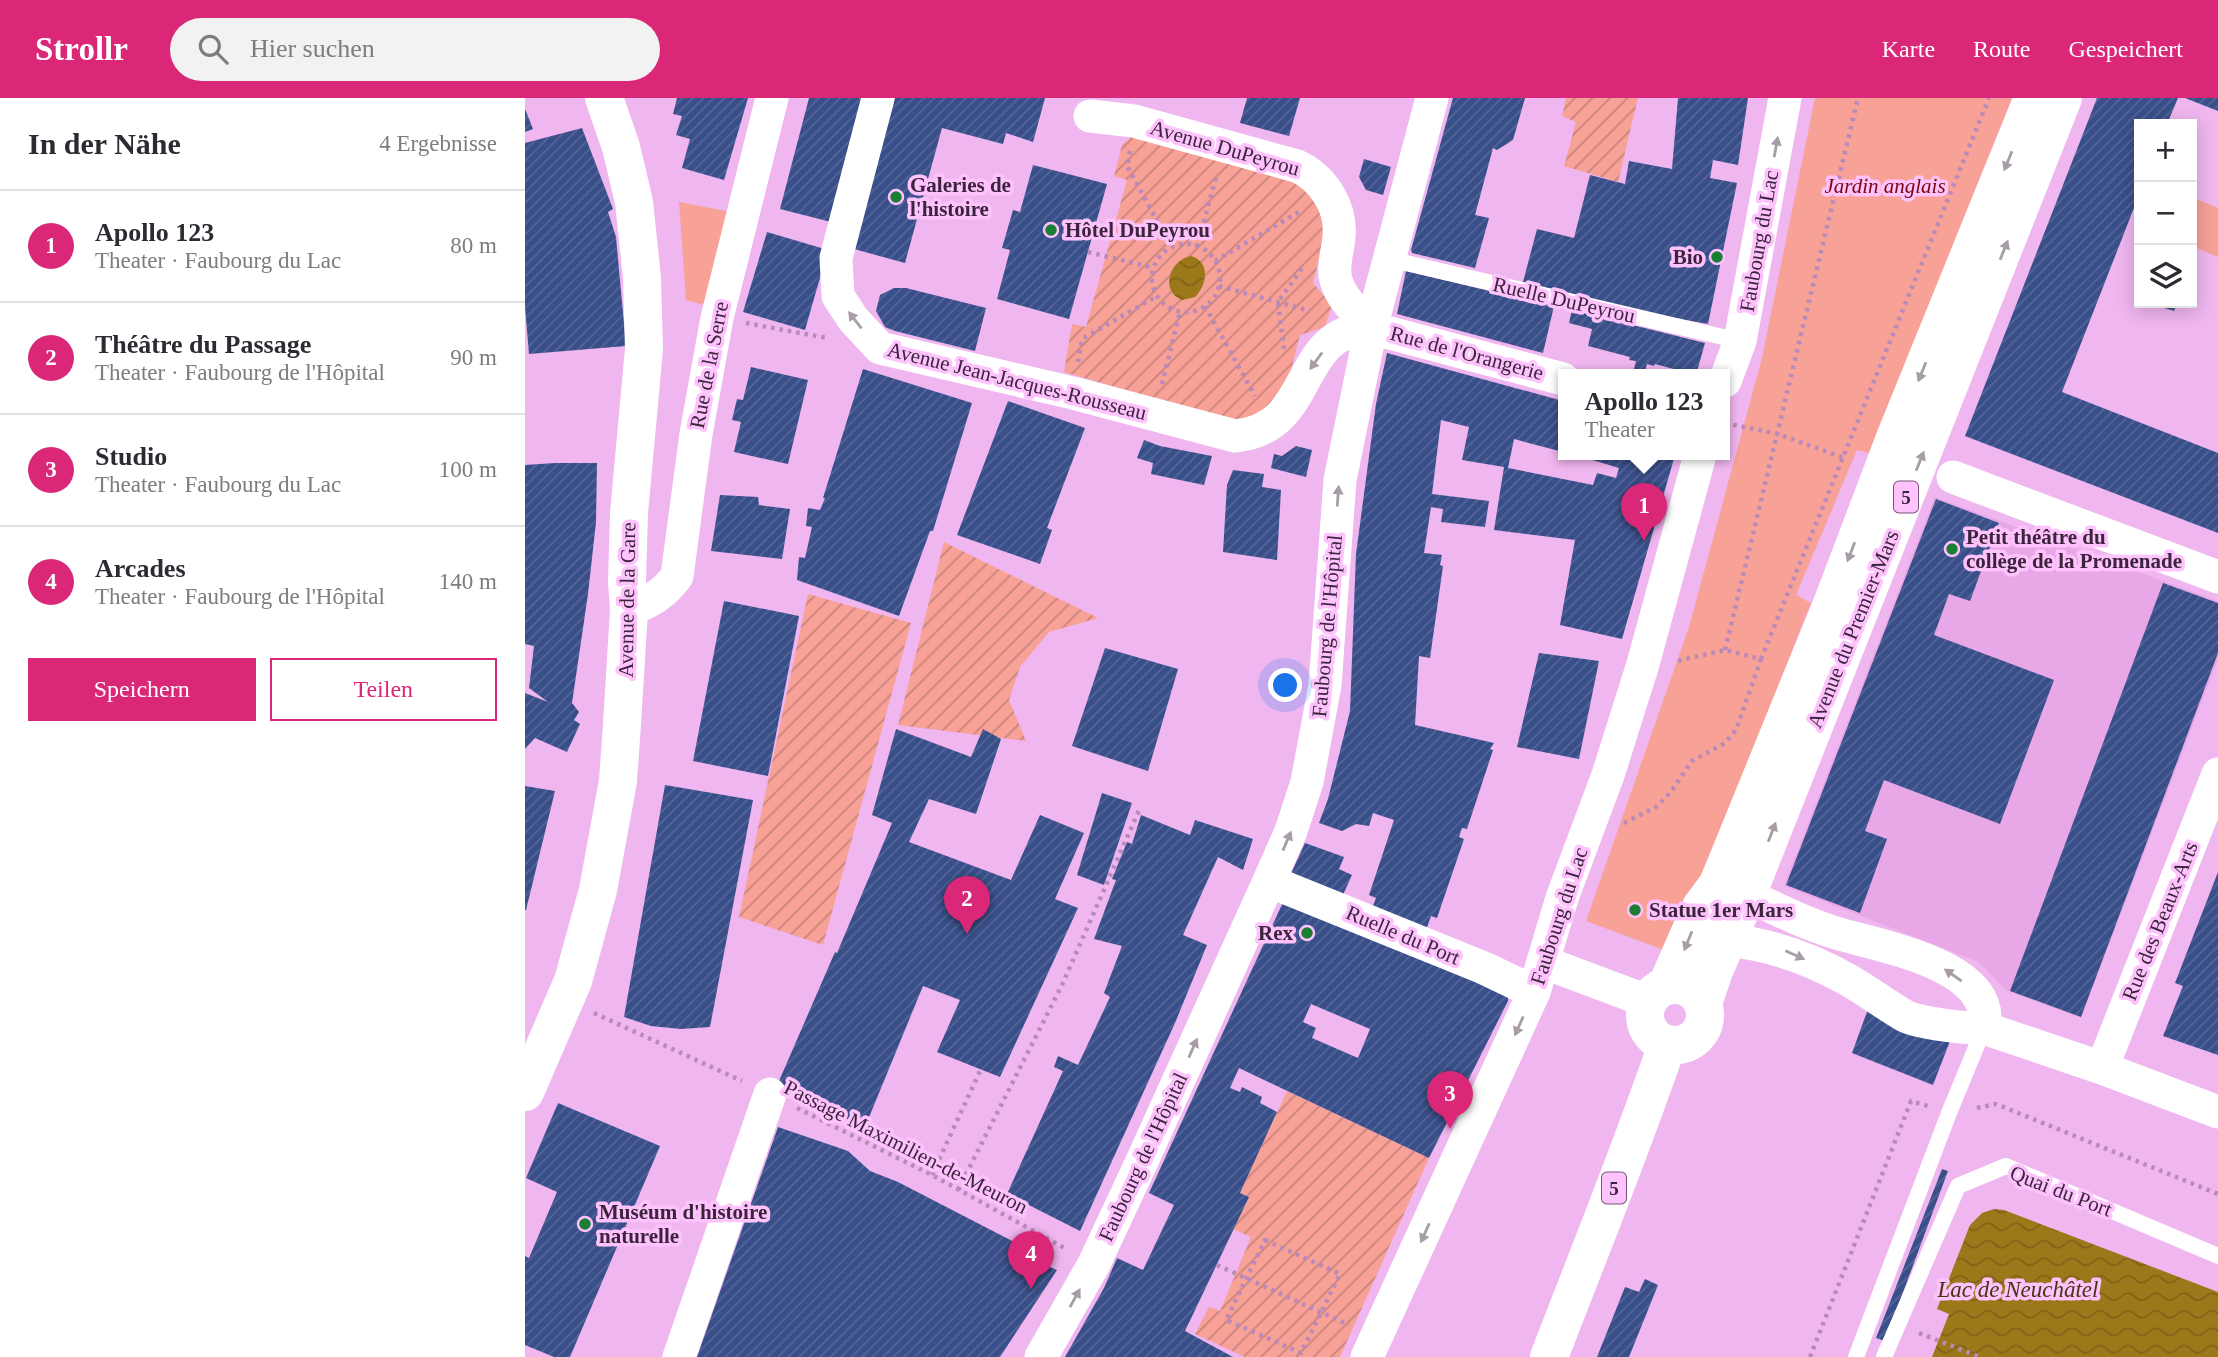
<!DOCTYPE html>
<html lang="de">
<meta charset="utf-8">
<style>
:root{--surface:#fff;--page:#f2f2f3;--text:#2b2b33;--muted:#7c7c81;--line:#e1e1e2;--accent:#db2777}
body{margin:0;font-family:"Times New Roman",serif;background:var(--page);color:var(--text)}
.controls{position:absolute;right:21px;top:21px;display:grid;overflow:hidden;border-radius:0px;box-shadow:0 4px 18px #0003}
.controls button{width:63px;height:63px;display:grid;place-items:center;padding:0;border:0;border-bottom:2px solid var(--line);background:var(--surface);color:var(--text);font:35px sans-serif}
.you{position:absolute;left:761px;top:588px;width:24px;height:24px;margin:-18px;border:5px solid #fff;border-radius:50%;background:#1a73e8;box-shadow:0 0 0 10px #1a73e833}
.badge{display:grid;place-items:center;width:46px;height:46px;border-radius:50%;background:var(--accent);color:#fff;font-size:23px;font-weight:700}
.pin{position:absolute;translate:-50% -58px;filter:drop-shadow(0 2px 4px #0008)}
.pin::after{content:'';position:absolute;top:37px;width:24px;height:21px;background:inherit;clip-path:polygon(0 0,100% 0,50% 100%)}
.popup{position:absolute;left:1033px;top:271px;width:172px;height:91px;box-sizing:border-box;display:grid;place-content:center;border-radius:0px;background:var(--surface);filter:drop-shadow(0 2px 5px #0005);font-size:23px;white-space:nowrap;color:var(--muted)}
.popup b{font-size:26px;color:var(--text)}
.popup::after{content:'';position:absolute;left:50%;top:100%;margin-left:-14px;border:14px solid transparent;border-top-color:var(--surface)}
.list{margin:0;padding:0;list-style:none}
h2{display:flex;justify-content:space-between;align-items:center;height:91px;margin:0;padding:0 28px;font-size:30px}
h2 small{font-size:23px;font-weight:400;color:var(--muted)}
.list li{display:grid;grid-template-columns:46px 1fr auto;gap:21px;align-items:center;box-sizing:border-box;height:112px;padding:0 28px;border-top:2px solid var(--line)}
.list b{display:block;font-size:26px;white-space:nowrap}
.list p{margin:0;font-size:23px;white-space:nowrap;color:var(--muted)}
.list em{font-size:23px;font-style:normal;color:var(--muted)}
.actions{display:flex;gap:14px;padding:21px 28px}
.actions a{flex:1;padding:16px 0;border:2px solid var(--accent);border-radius:0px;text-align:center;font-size:24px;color:var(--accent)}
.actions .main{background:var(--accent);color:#fff}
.icon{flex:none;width:38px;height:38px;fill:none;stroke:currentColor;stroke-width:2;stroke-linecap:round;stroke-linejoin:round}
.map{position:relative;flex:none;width:1693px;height:1259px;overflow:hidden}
header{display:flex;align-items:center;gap:42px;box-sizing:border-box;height:98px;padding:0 35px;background:var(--accent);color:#fff}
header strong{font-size:33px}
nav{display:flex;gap:38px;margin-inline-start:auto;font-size:24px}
.search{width:490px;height:63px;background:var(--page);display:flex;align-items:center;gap:18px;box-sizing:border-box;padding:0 24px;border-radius:38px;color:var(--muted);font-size:26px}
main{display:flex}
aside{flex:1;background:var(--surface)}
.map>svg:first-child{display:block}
.built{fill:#e8a8e7}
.green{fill:#f7a197}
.garden{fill:url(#garden-furrows)}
.water{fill:url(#water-waves)}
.building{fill:url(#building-hatch);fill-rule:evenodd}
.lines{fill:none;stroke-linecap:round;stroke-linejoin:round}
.path{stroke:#b98ab9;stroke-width:4.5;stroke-dasharray:3.5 5;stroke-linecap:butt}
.lane{stroke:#fff;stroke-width:16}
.street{stroke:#fff;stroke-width:33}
.secondary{stroke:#fff;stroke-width:38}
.primary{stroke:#fff;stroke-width:38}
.oneway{fill:#a79da7}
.poi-dot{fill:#1b7f33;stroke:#fec3fd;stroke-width:2.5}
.labels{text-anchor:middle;stroke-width:7;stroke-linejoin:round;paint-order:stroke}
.shield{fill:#fec3fd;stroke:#765476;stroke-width:2}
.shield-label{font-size:19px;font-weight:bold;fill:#3c253c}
.street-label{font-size:21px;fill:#3c253c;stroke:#fec3fd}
.poi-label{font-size:21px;font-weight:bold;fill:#3c253c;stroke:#fec3fd;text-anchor:start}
.park-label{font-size:21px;font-style:italic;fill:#78080d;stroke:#fec3fd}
.water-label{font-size:23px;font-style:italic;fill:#453711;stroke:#fec3fd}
</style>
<header>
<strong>Strollr</strong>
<div class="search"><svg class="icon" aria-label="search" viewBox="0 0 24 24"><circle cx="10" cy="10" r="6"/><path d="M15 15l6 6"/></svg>Hier suchen</div>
<nav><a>Karte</a><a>Route</a><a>Gespeichert</a></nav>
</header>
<main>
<aside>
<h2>In der Nähe<small>4 Ergebnisse</small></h2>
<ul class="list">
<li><span class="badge">1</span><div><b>Apollo 123</b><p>Theater · Faubourg du Lac</p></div><em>80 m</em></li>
<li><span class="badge">2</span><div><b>Théâtre du Passage</b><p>Theater · Faubourg de l'Hôpital</p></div><em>90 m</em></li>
<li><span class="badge">3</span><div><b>Studio</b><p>Theater · Faubourg du Lac</p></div><em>100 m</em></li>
<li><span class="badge">4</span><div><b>Arcades</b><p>Theater · Faubourg de l'Hôpital</p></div><em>140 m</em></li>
</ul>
<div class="actions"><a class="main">Speichern</a><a>Teilen</a></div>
</aside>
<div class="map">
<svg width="1693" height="1259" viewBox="0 0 1693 1259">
<defs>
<pattern id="garden-furrows" width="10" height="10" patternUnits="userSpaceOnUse" patternTransform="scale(1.75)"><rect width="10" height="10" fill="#f7a197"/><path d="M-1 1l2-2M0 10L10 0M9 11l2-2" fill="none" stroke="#c9837c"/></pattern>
<pattern id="water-waves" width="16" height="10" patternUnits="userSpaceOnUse" patternTransform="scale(1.75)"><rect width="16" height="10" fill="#9b791a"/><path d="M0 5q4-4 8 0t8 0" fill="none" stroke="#806318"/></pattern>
<pattern id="building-hatch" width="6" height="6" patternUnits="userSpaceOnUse" patternTransform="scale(1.75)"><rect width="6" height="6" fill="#394f8a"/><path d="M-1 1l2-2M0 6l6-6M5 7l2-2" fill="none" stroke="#556596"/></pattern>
</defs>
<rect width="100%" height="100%" fill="#f0b6f0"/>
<!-- built -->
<path class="built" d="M1410,399L1693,503V561L1556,920L1481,892L1454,864L1259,788Z"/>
<!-- green -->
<g class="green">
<path d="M1290,0H1487L1344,355L1332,352L1271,497L1286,505L1147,855L1061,823L1164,529L1237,260Z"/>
<path d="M1667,99L1693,110V159L1667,148Z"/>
<path d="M154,104L206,114L180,207L161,202Z"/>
</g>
<!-- garden -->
<g class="garden">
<path d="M1041,0H1113L1093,84L1039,68L1051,24L1037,18Z"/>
<path d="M606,39L625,42L773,86L790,97L803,124L788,185L807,207L800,229L775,237L758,304L718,326L539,274L547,226L561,229L602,82L589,78L597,47Z"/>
<path d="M419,444L573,520L524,534L495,569L484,602L501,643L373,627Z"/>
<path d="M283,496L386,525L298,847L214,819Z"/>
<path d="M762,993L904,1060L815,1259H720L670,1236L684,1209L695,1213L726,1139L708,1131L724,1099L715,1095Z"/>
</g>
<!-- water -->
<g class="water">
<path d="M666,158C686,164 682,187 670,199L657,202C634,193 645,161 666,158Z"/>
<path d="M1469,1111L1479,1112L1693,1194V1259H1407L1424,1216L1412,1211L1445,1127L1457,1115Z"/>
</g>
<!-- building -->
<g class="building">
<path d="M152,0H223L199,82L157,70L165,41L151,37L157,18L148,16Z"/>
<path d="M284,0H342L310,125L255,111Z"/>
<path d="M370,0H520L508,44L481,35L478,46L417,30L380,165L329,151Z"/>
<path d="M722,0H775L764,38L715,25Z"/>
<path d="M928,0H1000L988,42L972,52L968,50L950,117L964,120L950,170L887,155L886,152Z"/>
<path d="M1153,0H1223L1213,67L1188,62L1185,80L1212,85L1183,226L1123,215L998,184L1012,131L1049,140L1065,77L1100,86L1104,63L1147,71Z"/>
<path d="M1572,0H1653L1642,26H1614V97L1537,294L1693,355V435L1440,338Z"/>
<path d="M1660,0H1693V13Z"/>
<path d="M0,11L8,31L0,34Z"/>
<path d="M57,30L88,111L83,114L91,139L101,248L4,256L0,209V45Z"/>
<path d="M839,61L866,69L858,97L841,92L834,79Z"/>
<path d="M508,67L582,86L544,221L472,201L485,152L477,150L488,112L495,114Z"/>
<path d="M242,134L303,152L280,232L218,214Z"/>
<path d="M881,173L1029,208L1018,255L872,216Z"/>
<path d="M369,190H381L461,210L450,253L370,233L360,229L351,213L355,197Z"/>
<path d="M1631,205H1652L1649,213L1630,207Z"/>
<path d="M1047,212L1180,245L1171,277L1130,266L1129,268L1122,266L1120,273L1109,271L1111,263L1104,262L1105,259L1063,248L1067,231L1044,225Z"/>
<path d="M862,255L1038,303V354L989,341L983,370L1068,387L1072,375L1091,380L1094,370L1051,357H1150L1097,541L1035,527L1050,442L969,432L979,369L937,362L944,329L916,322L907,396L964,403L960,429L916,424L918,411L906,409L899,455L917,457L915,467L918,468L905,560L894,558L890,627L969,645L965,651L968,652L942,731L937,730L934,739L939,741L912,820L906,818L900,835L846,813L851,800L844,797L869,722L848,715L844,728L831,726L817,733L794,725L803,701L825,613L831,456L851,306Z"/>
<path d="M226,269L283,282L263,366L209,354L216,324L207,322L212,301L218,302Z"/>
<path d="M338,271L447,305L408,433H405L374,518L272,482L274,459L280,460L287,429L281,428L283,410L295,412L300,400H298Z"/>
<path d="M483,303L560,330L522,430L527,432L515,466L432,437Z"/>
<path d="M619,342L635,348L687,358L679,387L626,376L628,365L612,360Z"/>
<path d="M771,348L787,352L781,379L746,370L749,356L757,358Z"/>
<path d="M30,365H72L71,424L63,496L47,605L54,614L49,622L55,626L42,654L10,640L0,651V595L23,604L4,590L9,548L0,546V367Z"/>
<path d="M708,372L739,376L737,389L756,392L752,462L698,454L702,387Z"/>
<path d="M195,397L233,399L234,407L265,411L257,461L186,453Z"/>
<path d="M1411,401L1474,425L1445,503L1424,496L1409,537L1529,582L1475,726L1359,682L1340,733L1362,741L1335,815L1261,787Z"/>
<path d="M1638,485L1693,505V555L1556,919L1485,893Z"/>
<path d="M199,503L274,518L243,678L168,663Z"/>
<path d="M580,550L653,571L623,673L547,648Z"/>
<path d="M1014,555L1074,563L1054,661L992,649Z"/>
<path d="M371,631L446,659L458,631L476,641L451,716L404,701L384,744L486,782L515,717L559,735L530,801L553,810L475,979L412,954L435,902L398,888L340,1029L251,990L310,854L312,855L367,725L347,717Z"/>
<path d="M140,687L228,702L185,929L156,931L126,928L99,919Z"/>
<path d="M0,688L30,693L1,812H0Z"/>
<path d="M577,695L607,705L579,787L552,777Z"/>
<path d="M616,717L665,737L670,722L728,741L718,772L693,759L658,837L682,847L650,925L555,1133L482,1096L538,973L529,969L533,958L553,967L585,899L579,895L597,848L569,841L591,782L587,781L602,744L607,746Z"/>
<path d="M780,745L819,759L814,771L827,777L817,799L764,780Z"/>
<path d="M1693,774V957L1638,938L1658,888L1650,885Z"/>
<path d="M759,802L983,898V903L904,1060L714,970L705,990L715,994L717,989L737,999L735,1005L752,1014L715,1095L724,1099L660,1233L708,1259H540L579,1190L592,1160L618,1172L649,1107L624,1095ZM786,906L845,931L833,960L787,940L791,930L778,924Z"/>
<path d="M1343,911L1425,943L1408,987L1327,955Z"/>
<path d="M33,1005L135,1048L45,1259H29L0,1247V1158L4,1160L32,1094L1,1080Z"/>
<path d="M253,1029L323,1053L345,1073L373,1084L493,1146L490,1154L532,1172L475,1259H172Z"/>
<path d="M1417,1071L1423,1073L1360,1243L1351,1240Z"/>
<path d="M1120,1181L1133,1187L1104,1259H1072L1100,1189L1114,1194Z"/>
</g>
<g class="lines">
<!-- path -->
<g class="path">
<path d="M605,53L602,68L647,150"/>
<circle cx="661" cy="180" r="34"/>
<path d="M672,149L691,79"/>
<path d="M563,154L629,170"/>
<path d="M690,163L777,112"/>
<path d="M694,188L785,213"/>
<path d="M680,208L730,298"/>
<path d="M221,225L302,240"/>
<path d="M759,251L753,204L777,170"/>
<path d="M553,264L557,241L632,198"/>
<path d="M637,286L655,214"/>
<path d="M1200,325L1253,336L1319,360"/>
<path d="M1200,552L1333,0"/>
<path d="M1236,561L1464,0"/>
<path d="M1099,725L1131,709L1145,695L1167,663L1200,645L1211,632L1236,561L1200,552L1152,563"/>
<path d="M69,915L217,983"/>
<path d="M272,1010L407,1077L543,1152"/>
<path d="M1452,1010L1471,1006L1693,1096"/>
<path d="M407,1077L455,973"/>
<path d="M433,1092L537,887L615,710"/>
<path d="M740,1142L815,1176L776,1255L701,1222Z"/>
<path d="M692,1167L824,1227"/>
<path d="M1394,1235L1455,1259"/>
<path d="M1285,1259L1386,1003L1403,1008"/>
</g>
<!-- lane -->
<g class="lane">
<path d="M864,161L1215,243"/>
<path d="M1331,1259L1424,1015L1459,930"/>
<path d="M1359,1259L1433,1088L1481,1068L1693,1158"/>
</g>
<!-- street -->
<g class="street">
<path d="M353,0L311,160L313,198L328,221L355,250L548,295L710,338C793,330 766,233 846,230L1038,281"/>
<path d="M565,18L609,23L772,68C798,80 817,109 814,139C813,152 807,169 811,182C816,201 833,215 846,230"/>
<path d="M1200,283L1215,243L1260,0"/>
<path d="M1428,379L1693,479"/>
<path d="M104,512C125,504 139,496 152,478L171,336L192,220L247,0"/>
<path d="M744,783L959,870L1009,894"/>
<path d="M1222,797C1251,811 1281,826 1311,835C1354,848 1472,867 1459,930"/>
<path d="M1204,842C1247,847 1287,861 1325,883C1344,894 1361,907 1380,918C1394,925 1442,931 1459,930L1577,970L1693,1014"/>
<path d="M1018,864L1122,903"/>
<path d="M1577,970L1693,676"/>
<path d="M154,1259L245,996"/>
<path d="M516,1259L569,1166L618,1061L744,783L766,733L782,684L800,587L815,382L846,230L907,0"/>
<path d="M842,1259L1009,894L1037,800L1083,677L1118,566L1175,357"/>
</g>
<!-- secondary -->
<path class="secondary" d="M0,994L48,883L73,792L93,683L97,626L104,512L102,483L104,415L119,251L117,180L109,104L96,49L79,0"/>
<!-- primary -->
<g class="primary">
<circle cx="1150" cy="917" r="30"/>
<path d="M1142,887L1176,809L1193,786L1307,506L1370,340L1508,0"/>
<path d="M1178,905L1189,873L1222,797L1538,0"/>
<path d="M1024,1259C1064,1155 1106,1052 1142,947"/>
</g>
</g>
<!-- one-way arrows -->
<defs><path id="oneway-solid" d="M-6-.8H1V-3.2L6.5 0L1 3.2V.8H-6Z" transform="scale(1.75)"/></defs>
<g class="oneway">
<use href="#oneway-solid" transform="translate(1251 49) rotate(-80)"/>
<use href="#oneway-solid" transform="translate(1483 63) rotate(112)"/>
<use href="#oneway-solid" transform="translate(1479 152) rotate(-68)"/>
<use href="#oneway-solid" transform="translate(330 222) rotate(-128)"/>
<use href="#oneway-solid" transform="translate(791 263) rotate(126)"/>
<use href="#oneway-solid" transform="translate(1397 274) rotate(112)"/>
<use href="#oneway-solid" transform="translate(1395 363) rotate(-68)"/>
<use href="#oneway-solid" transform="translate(813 398) rotate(-86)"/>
<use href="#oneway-solid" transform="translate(1326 454) rotate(111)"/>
<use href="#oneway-solid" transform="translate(1247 734) rotate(-69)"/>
<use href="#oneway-solid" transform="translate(762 743) rotate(-67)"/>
<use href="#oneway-solid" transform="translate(1163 843) rotate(112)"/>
<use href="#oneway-solid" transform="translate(1270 857) rotate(24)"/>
<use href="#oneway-solid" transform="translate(1428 877) rotate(-145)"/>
<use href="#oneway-solid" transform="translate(994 928) rotate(114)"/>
<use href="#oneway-solid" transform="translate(668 950) rotate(-66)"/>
<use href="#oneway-solid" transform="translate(900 1135) rotate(114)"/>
<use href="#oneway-solid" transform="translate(550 1200) rotate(-61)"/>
</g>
<!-- markers -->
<g class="poi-dot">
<circle cx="371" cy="99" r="7"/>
<circle cx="526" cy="132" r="7"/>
<circle cx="1192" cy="159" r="7"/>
<circle cx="1427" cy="451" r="7"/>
<circle cx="1110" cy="812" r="7"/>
<circle cx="782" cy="835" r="7"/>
<circle cx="60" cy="1126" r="7"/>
</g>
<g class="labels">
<!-- shield labels -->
<g class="shield">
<rect x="1369" y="383.5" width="24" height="31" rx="5"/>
<rect x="1077" y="1074.5" width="24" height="31" rx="5"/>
</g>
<g class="shield-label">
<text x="1381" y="406">5</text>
<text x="1089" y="1097">5</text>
</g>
<!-- street labels -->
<g class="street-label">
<text transform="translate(700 50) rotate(16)" y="7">Avenue DuPeyrou</text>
<text transform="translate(1234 143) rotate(-80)" y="7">Faubourg du Lac</text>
<text transform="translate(1039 202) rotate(13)" y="7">Ruelle DuPeyrou</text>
<text transform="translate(942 255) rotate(15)" y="7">Rue de l'Orangerie</text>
<text transform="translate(184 267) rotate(-79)" y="7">Rue de la Serre</text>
<text transform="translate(492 283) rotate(14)" y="7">Avenue Jean-Jacques-Rousseau</text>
<text transform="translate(102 502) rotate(-89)" y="7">Avenue de la Gare</text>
<text transform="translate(802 528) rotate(-85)" y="7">Faubourg de l'Hôpital</text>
<text transform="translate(1328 531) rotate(-68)" y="7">Avenue du Premier-Mars</text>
<text transform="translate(1034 818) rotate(-72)" y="7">Faubourg du Lac</text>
<text transform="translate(1635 823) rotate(-68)" y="7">Rue des Beaux-Arts</text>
<text transform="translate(878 837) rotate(23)" y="7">Ruelle du Port</text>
<text transform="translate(381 1049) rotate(27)" y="7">Passage Maximilien-de-Meuron</text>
<text transform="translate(618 1059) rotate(-65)" y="7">Faubourg de l'Hôpital</text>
<text transform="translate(1536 1093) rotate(21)" y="7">Quai du Port</text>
</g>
<!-- poi labels -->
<g class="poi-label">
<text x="385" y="94">Galeries de<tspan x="385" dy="24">l'histoire</tspan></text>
<text x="540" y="139">Hôtel DuPeyrou</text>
<text x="1178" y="166" text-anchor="end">Bio</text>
<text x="1441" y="446">Petit théâtre du<tspan x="1441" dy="24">collège de la Promenade</tspan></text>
<text x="1124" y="819">Statue 1er Mars</text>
<text x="768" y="842" text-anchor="end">Rex</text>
<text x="74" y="1121">Muséum d'histoire<tspan x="74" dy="24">naturelle</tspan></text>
</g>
<!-- park labels -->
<g class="park-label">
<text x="1360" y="95">Jardin anglais</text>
</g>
<!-- water labels -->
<g class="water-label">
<text x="1493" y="1199">Lac de Neuchâtel</text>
</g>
</g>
</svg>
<div class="controls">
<button>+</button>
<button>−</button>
<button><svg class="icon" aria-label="layers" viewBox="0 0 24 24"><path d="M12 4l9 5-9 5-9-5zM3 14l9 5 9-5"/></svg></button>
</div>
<div class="you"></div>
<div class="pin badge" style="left:1119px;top:443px">1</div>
<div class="popup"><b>Apollo 123</b>Theater</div>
<div class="pin badge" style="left:442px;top:836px">2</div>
<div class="pin badge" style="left:925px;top:1031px">3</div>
<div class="pin badge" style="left:506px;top:1191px">4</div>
</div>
</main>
